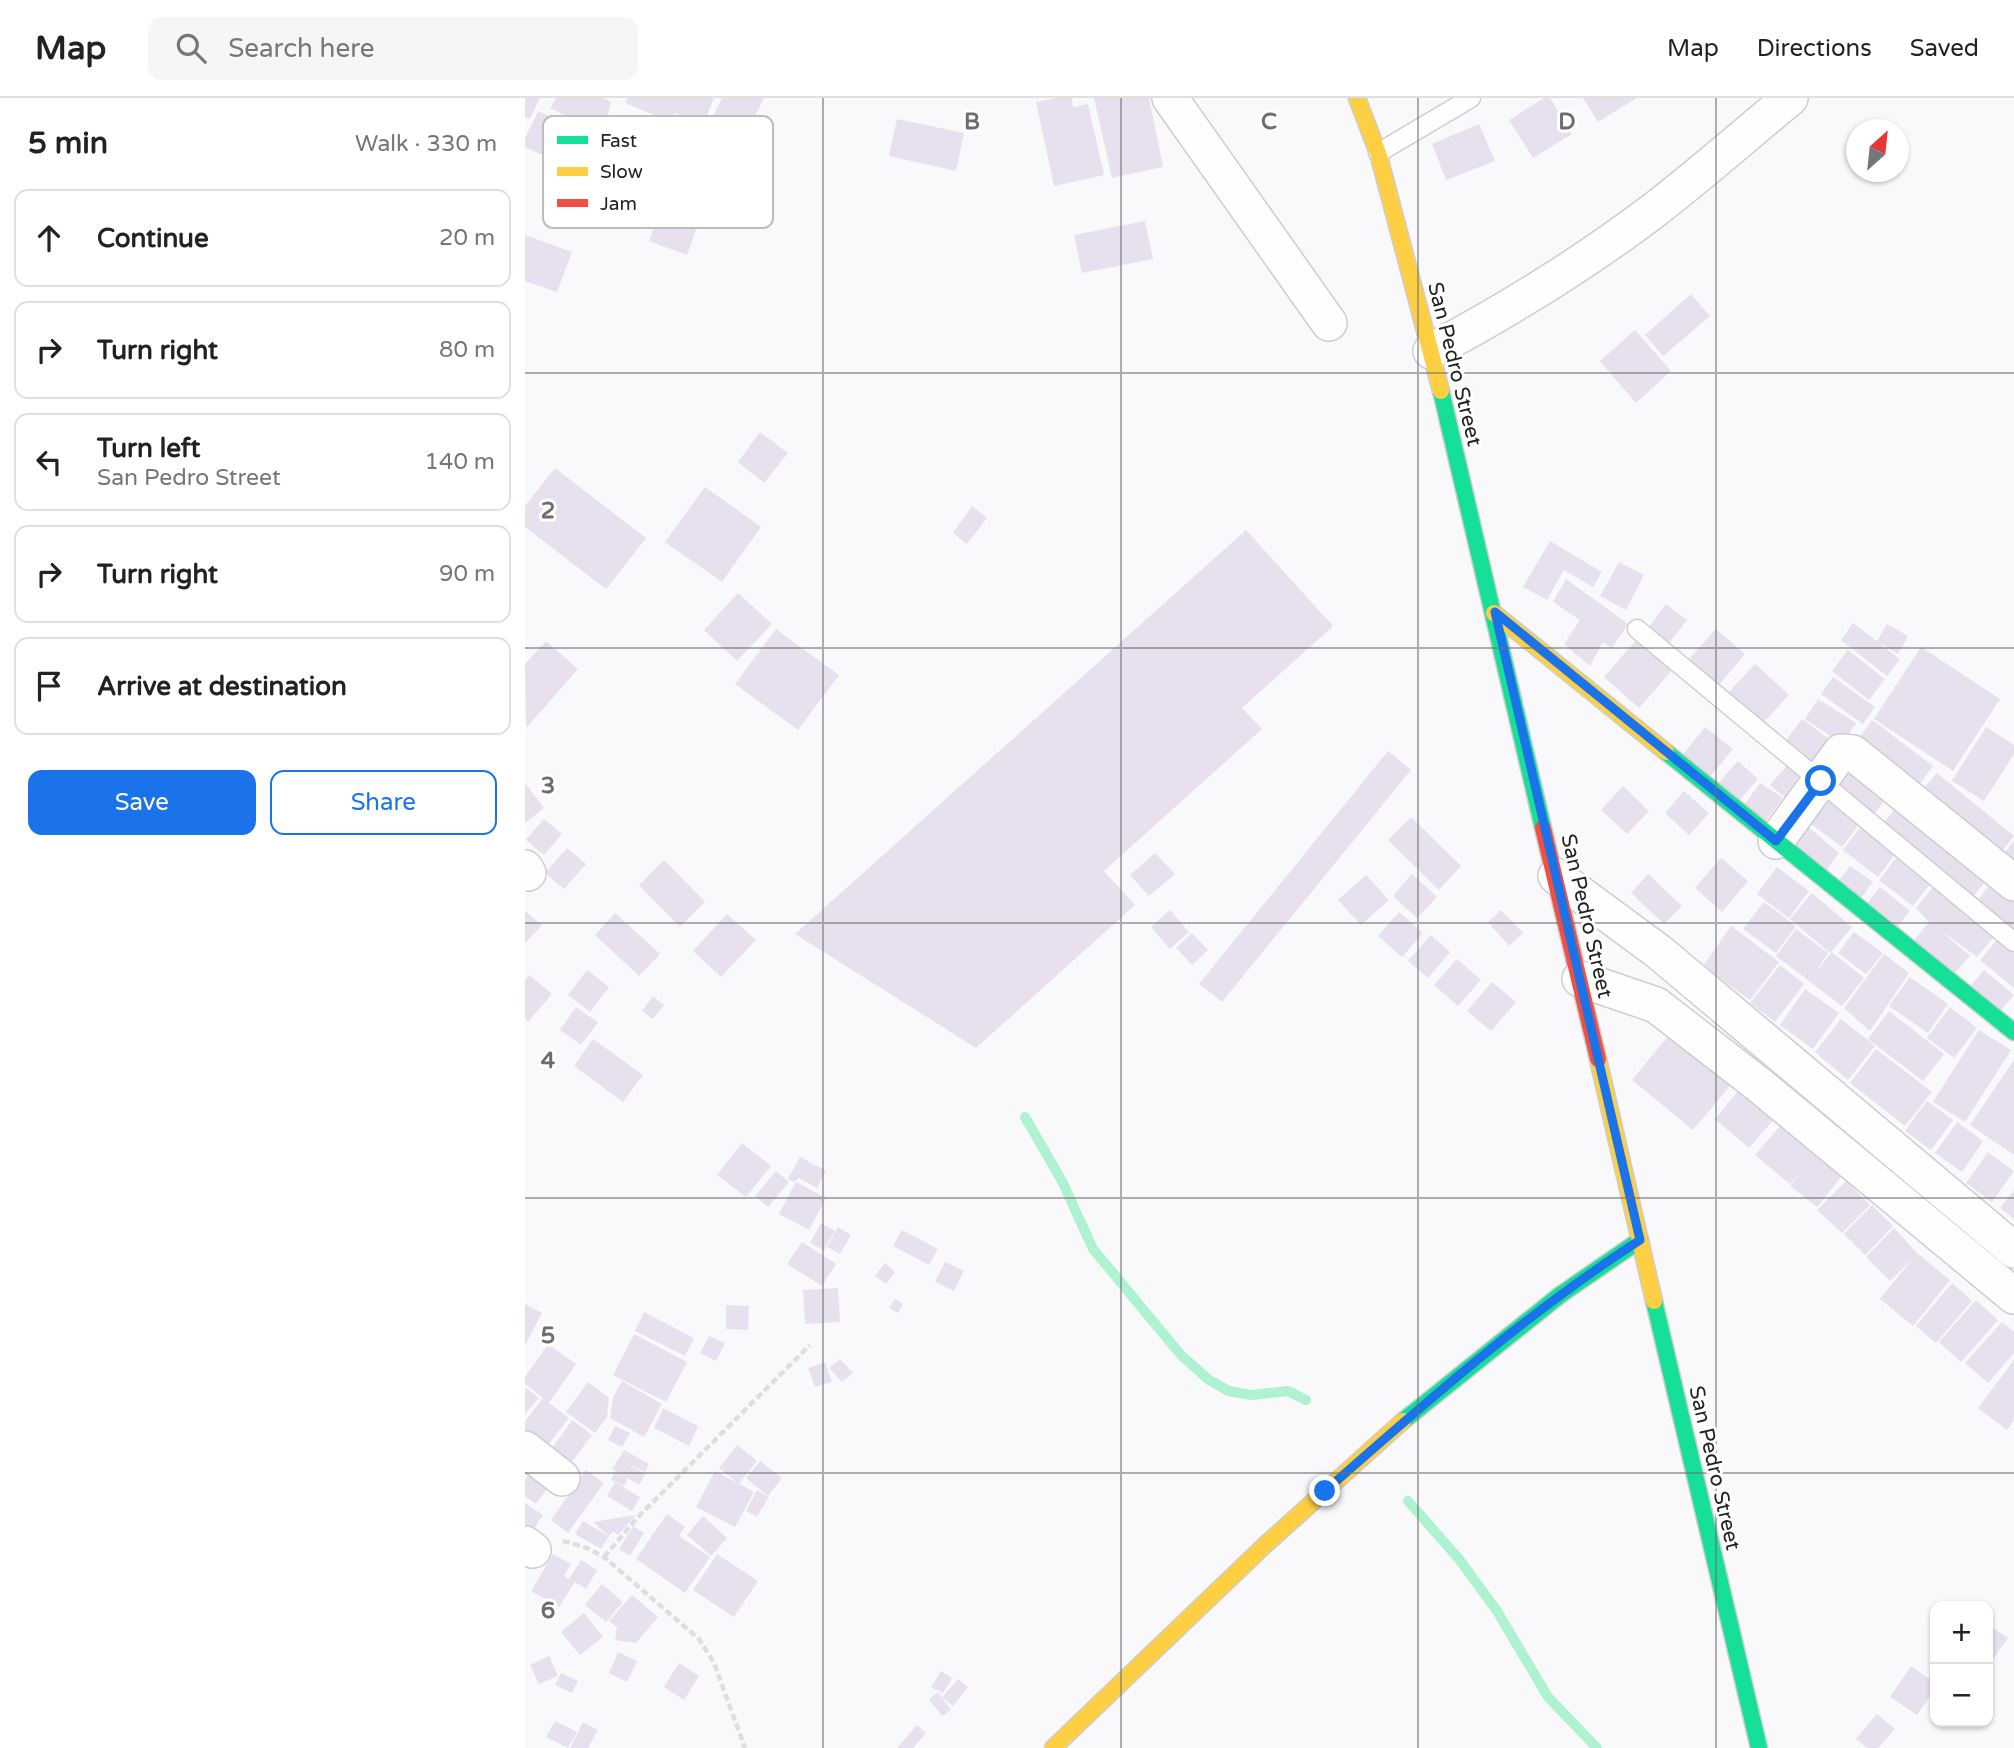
<!DOCTYPE html>
<meta charset="utf-8">
<style>
:root{--surface:#fff;--page:#f6f6f6;--text:#222;--muted:#767676;--line:#e0e0e0;--accent:#1a73e8}
body{margin:0;font-family:"Varela Round",sans-serif;background:var(--page);color:var(--text)}
.controls{position:absolute;right:21px;bottom:21px;display:grid;overflow:hidden;border-radius:14px;box-shadow:0 2px 5px #0004}
.controls button{width:63px;height:63px;display:grid;place-items:center;padding:0;border:0;border-bottom:2px solid var(--line);background:var(--surface);color:var(--text);font:35px sans-serif}
.compass{position:absolute;left:1321px;top:21px;width:63px;height:63px;border-radius:50%;background:var(--surface);box-shadow:0 2px 5px #0004;rotate:27deg}
.stop{position:absolute;width:21px;height:21px;margin:-16px;border:5px solid #1a73e8;border-radius:50%;background:#fff}
.stop.end{background:#1a73e8;border-color:#fff;box-shadow:0 2px 7px #0008}
.list{margin:0;padding:0;list-style:none}
h2{display:flex;justify-content:space-between;align-items:center;height:91px;margin:0;padding:0 28px;font-size:30px}
h2 small{font-size:23px;font-weight:400;color:var(--muted)}
.list li{display:grid;grid-template-columns:46px 1fr auto;gap:21px;align-items:center;box-sizing:border-box;height:98px;margin:0 14px 14px;padding:0 14px;border:2px solid var(--line);border-radius:14px}
.list b{display:block;font-size:26px;white-space:nowrap}
.list p{margin:0;font-size:23px;white-space:nowrap;color:var(--muted)}
.list em{font-size:23px;font-style:normal;color:var(--muted)}
.actions{display:flex;gap:14px;padding:21px 28px}
.actions a{flex:1;padding:16px 0;border:2px solid var(--accent);border-radius:14px;text-align:center;font-size:24px;color:var(--accent)}
.actions .main{background:var(--accent);color:#fff}
.icon{flex:none;width:38px;height:38px;fill:none;stroke:currentColor;stroke-width:2;stroke-linecap:round;stroke-linejoin:round}
.map{position:relative;flex:none;width:1489px;height:1650px;overflow:hidden}
header{display:flex;align-items:center;gap:42px;box-sizing:border-box;height:98px;padding:0 35px;background:var(--surface);border-bottom:2px solid var(--line)}
header strong{font-size:33px}
nav{display:flex;gap:38px;margin-inline-start:auto;font-size:24px}
.search{width:490px;height:63px;background:var(--page);display:flex;align-items:center;gap:18px;box-sizing:border-box;padding:0 24px;border-radius:14px;color:var(--muted);font-size:26px}
main{display:flex}
aside{flex:1;background:var(--surface)}
.map>svg:first-child{display:block}
.lines{fill:none;stroke-linecap:round;stroke-linejoin:round}
.stream{stroke:#aff2d0;stroke-width:10}
.building{fill:#e7e1ef}
.lane-casing{stroke:#cecdcf;stroke-width:21}
.street-casing{stroke:#cecdcf;stroke-width:38}
.fast-casing{stroke:#cecdcf;stroke-width:19}
.slow-casing{stroke:#cecdcf;stroke-width:19}
.jam-casing{stroke:#cecdcf;stroke-width:19}
.path{stroke:#dededf;stroke-width:4.5;stroke-dasharray:7 3.5;stroke-linecap:butt}
.lane{stroke:#fefefe;stroke-width:18}
.street{stroke:#fefefe;stroke-width:35}
.fast{stroke:#16e098;stroke-width:16}
.slow{stroke:#ffcf43;stroke-width:16}
.jam{stroke:#f24e42;stroke-width:16}
.route{stroke:#1a73e8;stroke-width:9}
.grid{fill:none;stroke:#6d6d6f;stroke-width:2;stroke-opacity:0.55}
.labels{text-anchor:middle;stroke-width:6;stroke-linejoin:round;paint-order:stroke}
.street-label{font-size:21px;fill:#222223;stroke:#fff}
.key{fill:#fff;stroke:#bdbdbd;stroke-width:2}
.key-label{font-size:19px;fill:#222223}
.grid-label{font-size:23px;text-anchor:middle;font-weight:bold;fill:#6d6d6f;stroke:#fff;stroke-width:6;stroke-linejoin:round;paint-order:stroke}
</style>
<header>
<strong>Map</strong>
<div class="search"><svg class="icon" aria-label="search" viewBox="0 0 24 24"><circle cx="10" cy="10" r="6"/><path d="M15 15l6 6"/></svg>Search here</div>
<nav><a>Map</a><a>Directions</a><a>Saved</a></nav>
</header>
<main>
<aside>
<h2>5 min<small>Walk · 330 m</small></h2>
<ul class="list">
<li><svg class="icon" aria-label="ahead" viewBox="0 0 24 24"><path d="M12 20V5M6 11l6-6 6 6"/></svg><div><b>Continue</b></div><em>20 m</em></li>
<li><svg class="icon" aria-label="right" viewBox="0 0 24 24"><path d="M7 20v-9h11M14 6l5 5-5 5"/></svg><div><b>Turn right</b></div><em>80 m</em></li>
<li><svg class="icon" aria-label="left" viewBox="0 0 24 24"><path d="M17 20v-9H6M10 6l-5 5 5 5"/></svg><div><b>Turn left</b><p>San Pedro Street</p></div><em>140 m</em></li>
<li><svg class="icon" aria-label="right" viewBox="0 0 24 24"><path d="M7 20v-9h11M14 6l5 5-5 5"/></svg><div><b>Turn right</b></div><em>90 m</em></li>
<li><svg class="icon" aria-label="arrive" viewBox="0 0 24 24"><path d="M6 21V4h12l-3 4 3 4H6"/></svg><div><b>Arrive at destination</b></div></li>
</ul>
<div class="actions"><a class="main">Save</a><a>Share</a></div>
</aside>
<div class="map">
<svg width="1489" height="1650" viewBox="0 0 1489 1650">
<rect width="100%" height="100%" fill="#f9f8fb"/>
<g class="lines">
<!-- stream -->
<g class="stream">
<path d="M500,1019L537,1083L568,1151L656,1257L684,1282L704,1293L726,1297L763,1293L781,1302"/>
<path d="M883,1403L934,1461L972,1513L1023,1599L1072,1650"/>
</g>
</g>
<!-- building -->
<g class="building">
<path d="M0,0H15L5,21L0,19Z"/>
<path d="M31,0H78L86,4L78,37L25,10Z"/>
<path d="M102,0H189L178,27L150,15L146,24L100,5Z"/>
<path d="M197,0H239L220,39L186,22Z"/>
<path d="M531,0H547L548,9L563,6L579,77L529,88L511,4Z"/>
<path d="M569,0H624L638,69L587,80Z"/>
<path d="M1019,0H1025L1047,36L1008,60L984,22Z"/>
<path d="M1058,0H1112L1073,24Z"/>
<path d="M13,13L86,46L70,82L0,49V41Z"/>
<path d="M372,21L439,35L431,73L364,58Z"/>
<path d="M954,26L970,63L921,82L907,46Z"/>
<path d="M137,107L175,121L162,157L124,143Z"/>
<path d="M620,123L628,161L557,175L549,137Z"/>
<path d="M0,137L47,154L32,194L0,183Z"/>
<path d="M1166,196L1185,218L1138,258L1120,237Z"/>
<path d="M1110,232L1146,273L1111,305L1075,263Z"/>
<path d="M235,334L263,355L239,385L213,364Z"/>
<path d="M30,370L121,440L81,491L0,429V408Z"/>
<path d="M180,389L236,429L197,484L140,444Z"/>
<path d="M447,408L462,420L442,446L428,435Z"/>
<path d="M721,432L808,528L717,610L737,631L579,773L610,807L451,950L270,836Z"/>
<path d="M1025,443L1077,474L1068,489L1039,472L1022,502L998,489Z"/>
<path d="M1094,464L1119,477L1101,512L1075,498Z"/>
<path d="M1041,481L1103,526L1087,550L1078,544L1065,568L1039,546L1055,522L1028,504Z"/>
<path d="M213,495L247,526L212,563L179,532Z"/>
<path d="M1141,506L1162,522L1144,545L1124,529Z"/>
<path d="M1328,525L1375,561L1362,578L1316,542Z"/>
<path d="M1362,526L1383,538L1373,556L1352,543Z"/>
<path d="M251,531L314,577L273,632L210,586Z"/>
<path d="M1191,531L1220,556L1193,588L1163,562Z"/>
<path d="M1114,539L1149,570L1114,610L1079,579Z"/>
<path d="M21,543L53,571L1,630L0,566Z"/>
<path d="M1396,549L1475,601L1428,673L1349,621Z"/>
<path d="M1323,552L1360,581L1344,602L1307,573Z"/>
<path d="M1230,566L1264,597L1238,625L1203,595Z"/>
<path d="M1308,579L1350,609L1338,626L1296,596Z"/>
<path d="M1293,601L1331,625L1317,646L1280,621Z"/>
<path d="M1277,621L1315,649L1295,677L1256,649Z"/>
<path d="M1347,622L1408,668L1388,695L1327,650Z"/>
<path d="M1180,629L1208,651L1184,680L1157,658Z"/>
<path d="M1461,629L1489,647V656L1459,703L1427,683Z"/>
<path d="M863,653L886,672L697,904L674,886Z"/>
<path d="M1321,654L1368,691L1347,719L1299,682Z"/>
<path d="M1213,663L1233,681L1211,706L1191,688Z"/>
<path d="M1266,663L1285,679L1264,703L1245,687Z"/>
<path d="M1412,675L1489,738L1468,764L1390,700Z"/>
<path d="M0,685L19,710L0,725Z"/>
<path d="M1235,685L1258,700L1241,723L1219,707Z"/>
<path d="M1098,688L1124,713L1102,736L1076,712Z"/>
<path d="M1297,690L1338,721L1317,749L1275,718Z"/>
<path d="M1159,693L1184,715L1164,737L1140,715Z"/>
<path d="M1378,702L1468,774L1447,800L1356,728Z"/>
<path d="M886,719L936,768L914,792L863,742Z"/>
<path d="M19,721L37,736L19,757L1,742Z"/>
<path d="M1339,724L1374,751L1353,779L1318,752Z"/>
<path d="M1281,727L1314,755L1300,774L1265,747Z"/>
<path d="M1489,743V780L1471,766Z"/>
<path d="M42,750L61,766L39,791L20,775Z"/>
<path d="M630,755L650,776L624,798L605,777Z"/>
<path d="M1375,755L1409,781L1388,808L1354,782Z"/>
<path d="M1196,760L1223,783L1197,814L1170,790Z"/>
<path d="M139,762L180,804L155,829L114,787Z"/>
<path d="M1325,768L1348,784L1333,804L1311,787Z"/>
<path d="M1252,769L1284,793L1264,820L1232,796Z"/>
<path d="M887,776L912,799L892,820L868,798Z"/>
<path d="M1123,776L1157,808L1139,826L1106,795Z"/>
<path d="M841,777L864,802L836,827L813,802Z"/>
<path d="M1471,778L1489,792V836L1450,806Z"/>
<path d="M1412,784L1473,834L1452,859L1415,832L1445,858L1428,877L1388,844L1404,824L1391,810Z"/>
<path d="M1355,789L1385,813L1368,834L1338,810Z"/>
<path d="M1287,795L1327,829L1305,855L1265,821Z"/>
<path d="M1239,804L1271,828L1251,855L1218,831Z"/>
<path d="M645,812L664,834L645,851L626,829Z"/>
<path d="M976,812L998,835L984,848L963,824Z"/>
<path d="M0,813L17,827L0,845Z"/>
<path d="M874,814L898,835L877,859L853,838Z"/>
<path d="M90,815L135,856L114,878L70,837Z"/>
<path d="M202,816L231,842L196,879L168,853Z"/>
<path d="M1206,828L1254,864L1225,902L1178,868Z"/>
<path d="M1271,831L1303,855L1290,875L1307,854L1339,880L1317,908L1251,858Z"/>
<path d="M1329,834L1358,855L1341,876L1313,855Z"/>
<path d="M667,835L683,852L667,867L651,850Z"/>
<path d="M1478,835L1489,845V890L1455,862Z"/>
<path d="M906,837L925,854L903,880L883,863Z"/>
<path d="M1359,856L1384,875L1345,933L1319,910Z"/>
<path d="M932,861L956,882L933,908L909,887Z"/>
<path d="M1255,867L1279,886L1250,924L1225,905Z"/>
<path d="M62,872L84,889L65,914L43,897Z"/>
<path d="M1459,872L1489,897L1473,915L1443,891Z"/>
<path d="M4,877L27,896L3,924L0,921V882Z"/>
<path d="M1385,879L1423,906L1403,935L1364,908Z"/>
<path d="M967,884L991,904L966,933L942,913Z"/>
<path d="M1280,891L1314,915L1288,951L1255,927Z"/>
<path d="M128,898L139,907L128,921L117,913Z"/>
<path d="M51,909L73,924L56,947L35,932Z"/>
<path d="M1425,909L1452,930L1429,960L1402,940Z"/>
<path d="M1364,913L1419,956L1398,983L1343,941Z"/>
<path d="M1316,921L1350,948L1323,982L1290,954Z"/>
<path d="M1149,931L1210,982L1168,1032L1107,982Z"/>
<path d="M1454,932L1486,952L1440,1024L1408,1004Z"/>
<path d="M68,941L118,977L98,1004L49,968Z"/>
<path d="M1351,951L1407,994L1380,1028L1325,985Z"/>
<path d="M1489,962V1057L1445,1027Z"/>
<path d="M1215,991L1250,1020L1224,1050L1190,1021Z"/>
<path d="M1402,1003L1428,1022L1406,1052L1380,1033Z"/>
<path d="M1432,1024L1458,1043L1437,1074L1410,1055Z"/>
<path d="M1256,1027L1317,1078L1292,1109L1265,1088L1280,1071L1265,1086L1230,1057Z"/>
<path d="M217,1045L246,1068L221,1099L192,1077Z"/>
<path d="M1463,1054L1489,1073L1467,1104L1441,1085Z"/>
<path d="M275,1059L301,1073L292,1090L274,1080L269,1084L263,1081Z"/>
<path d="M251,1073L264,1084L243,1109L230,1098Z"/>
<path d="M1321,1083L1345,1107L1317,1135L1292,1112Z"/>
<path d="M271,1084L301,1100L284,1132L254,1116Z"/>
<path d="M1489,1092V1121L1475,1110Z"/>
<path d="M1347,1107L1368,1128L1340,1157L1319,1136Z"/>
<path d="M296,1125L310,1133L299,1152L285,1145Z"/>
<path d="M313,1129L326,1137L315,1156L302,1149Z"/>
<path d="M1369,1130L1392,1155L1425,1182L1388,1228L1355,1201L1389,1159L1365,1183L1341,1159Z"/>
<path d="M377,1132L413,1151L404,1167L368,1148Z"/>
<path d="M277,1144L311,1166L297,1188L262,1166Z"/>
<path d="M420,1164L439,1173L429,1193L410,1184Z"/>
<path d="M360,1165L370,1174L361,1186L350,1178Z"/>
<path d="M1427,1185L1447,1203L1411,1245L1391,1228Z"/>
<path d="M313,1190L315,1224L280,1226L278,1192Z"/>
<path d="M370,1201L378,1206L373,1215L364,1210Z"/>
<path d="M1451,1202L1473,1222L1436,1264L1414,1244Z"/>
<path d="M0,1206L17,1215L0,1248Z"/>
<path d="M201,1207L224,1208L223,1232L201,1231Z"/>
<path d="M119,1214L169,1240L160,1258L110,1233Z"/>
<path d="M1477,1224L1489,1234V1255L1463,1285L1440,1265Z"/>
<path d="M109,1236L162,1264L141,1304L88,1277Z"/>
<path d="M184,1238L200,1245L191,1263L175,1255Z"/>
<path d="M23,1246L51,1266L24,1305L44,1320L15,1357L0,1345V1323L18,1300L0,1286V1279Z"/>
<path d="M315,1261L328,1275L317,1284L304,1270Z"/>
<path d="M1489,1262V1322L1482,1332L1453,1310Z"/>
<path d="M300,1264L307,1284L290,1289L283,1270Z"/>
<path d="M97,1283L137,1306L119,1339L85,1320L88,1300Z"/>
<path d="M63,1284L84,1300L82,1319L70,1335L41,1314Z"/>
<path d="M0,1289L14,1300L0,1316Z"/>
<path d="M138,1310L173,1328L164,1348L129,1330Z"/>
<path d="M47,1322L67,1337L40,1373L21,1359Z"/>
<path d="M90,1328L105,1335L97,1349L83,1342Z"/>
<path d="M212,1347L232,1363L214,1386L194,1370Z"/>
<path d="M99,1352L124,1366L120,1374L100,1365L120,1376L114,1387L103,1380L99,1388L86,1382L90,1374L100,1379L87,1371Z"/>
<path d="M235,1363L257,1380L243,1398L221,1380Z"/>
<path d="M8,1370L27,1384L11,1406L0,1398V1382Z"/>
<path d="M61,1372L79,1385L43,1435L26,1422Z"/>
<path d="M190,1373L229,1394L210,1429L171,1409Z"/>
<path d="M90,1384L115,1399L107,1413L82,1398Z"/>
<path d="M232,1392L244,1399L232,1419L221,1413Z"/>
<path d="M0,1405L18,1417L3,1440L0,1439Z"/>
<path d="M142,1416L160,1429L154,1438L185,1459L160,1495L111,1461Z"/>
<path d="M111,1417L93,1437L88,1433L84,1438L68,1424Z"/>
<path d="M178,1418L202,1440L186,1458L162,1437Z"/>
<path d="M58,1423L84,1438L76,1451L50,1436Z"/>
<path d="M108,1428L119,1435L105,1458L94,1451Z"/>
<path d="M28,1456L46,1466L39,1478L44,1481L56,1462L72,1472L61,1491L50,1484L34,1509L6,1493Z"/>
<path d="M192,1456L233,1483L209,1519L168,1492Z"/>
<path d="M77,1486L98,1504L81,1524L60,1507Z"/>
<path d="M107,1497L133,1519L111,1545L90,1542L92,1529L84,1523Z"/>
<path d="M59,1515L78,1539L55,1557L36,1534Z"/>
<path d="M1463,1526L1483,1540L1463,1568Z"/>
<path d="M93,1554L112,1563L102,1584L84,1575Z"/>
<path d="M24,1558L33,1578L14,1586L5,1567Z"/>
<path d="M154,1565L174,1578L159,1602L139,1589Z"/>
<path d="M1386,1568L1410,1585V1591L1392,1617L1365,1599Z"/>
<path d="M416,1573L427,1580L418,1595L406,1589Z"/>
<path d="M36,1575L53,1583L47,1595L30,1587Z"/>
<path d="M433,1581L443,1589L428,1608L417,1599Z"/>
<path d="M413,1594L426,1612L417,1618L404,1601Z"/>
<path d="M1352,1616L1370,1631L1353,1650H1342L1331,1641Z"/>
<path d="M30,1623L52,1634L43,1650L21,1639Z"/>
<path d="M58,1624L73,1632L63,1650H45Z"/>
<path d="M392,1627L401,1635L388,1650H372Z"/>
</g>
<g class="lines">
<defs>
<g id="lane">
<path d="M853,55L946,0"/>
<path d="M1112,531L1489,844"/>
</g>
<g id="street">
<path d="M645,0L804,225"/>
<path d="M906,253C983,212 1058,166 1128,113C1175,77 1220,37 1265,0"/>
<path d="M1251,743L1316,654L1328,655L1489,785"/>
<path d="M0,770L3,775"/>
<path d="M1031,778L1134,854L1489,1152"/>
<path d="M1055,881L1131,907L1233,986L1489,1198"/>
<path d="M0,1351L37,1380"/>
<path d="M0,1446L8,1452"/>
</g>
<g id="fast">
<path d="M916,293L1018,730"/>
<path d="M1141,654L1489,934"/>
<path d="M1129,1203L1234,1650"/>
<path d="M878,1323L1035,1197L1115,1142"/>
</g>
<g id="slow">
<path d="M832,0L853,55L916,293"/>
<path d="M969,515L1141,654"/>
<path d="M1073,961L1129,1203"/>
<path d="M528,1650L739,1448L878,1323"/>
</g>
<path id="jam" d="M1018,730L1073,961"/>
</defs>
<!-- lane casing -->
<use href="#lane" class="lane-casing"/>
<!-- street casing -->
<use href="#street" class="street-casing"/>
<!-- fast casing -->
<use href="#fast" class="fast-casing"/>
<!-- slow casing -->
<use href="#slow" class="slow-casing"/>
<!-- jam casing -->
<use href="#jam" class="jam-casing"/>
<!-- path -->
<g class="path">
<path d="M38,1443L62,1450L79,1459L174,1541L189,1565L220,1650"/>
<path d="M79,1459L112,1420L285,1247"/>
</g>
<!-- lane -->
<use href="#lane" class="lane"/>
<!-- street -->
<use href="#street" class="street"/>
<!-- fast -->
<use href="#fast" class="fast"/>
<!-- slow -->
<use href="#slow" class="slow"/>
<!-- jam -->
<use href="#jam" class="jam"/>
</g>
<g class="lines">
<!-- route -->
<path class="route" d="M800,1393C901,1304 1002,1215 1115,1142L970,514L1251,743L1296,683"/>
</g>
<!-- grid -->
<path class="grid" d="M298,0V1650M596,0V1650M893,0V1650M1191,0V1650M0,275H1489M0,550H1489M0,825H1489M0,1100H1489M0,1375H1489"/>
<g class="labels">
<!-- street labels -->
<g class="street-label">
<text transform="translate(930 266) rotate(76)" y="7">San Pedro Street</text>
<text transform="translate(1062 818) rotate(77)" y="7">San Pedro Street</text>
<text transform="translate(1190 1370) rotate(77)" y="7">San Pedro Street</text>
</g>
</g>
<!-- legend -->
<rect x="18" y="18" width="230" height="112" rx="10" class="key"/>
<rect x="32" y="38" width="31" height="8" fill="#16e098"/>
<rect x="32" y="69" width="31" height="9" fill="#ffcf43"/>
<rect x="32" y="101" width="31" height="8" fill="#f24e42"/>
<g class="key-label">
<text x="75" y="49">Fast</text>
<text x="75" y="80">Slow</text>
<text x="75" y="112">Jam</text>
</g>
<g class="grid-label">
<text x="447" y="31">B</text>
<text x="744" y="31">C</text>
<text x="1042" y="31">D</text>
<text x="23" y="420">2</text>
<text x="23" y="695">3</text>
<text x="23" y="970">4</text>
<text x="23" y="1245">5</text>
<text x="23" y="1520">6</text>
</g>
</svg>
<div class="controls">
<button>+</button>
<button>−</button>
</div>
<svg class="compass" viewBox="-18 -18 36 36"><path d="M0-13l5 13h-10z" fill="#e53935"/><path d="M0 13l5-13h-10z" fill="#767676"/></svg>
<div class="stop" style="left:1296px;top:683px"></div>
<div class="stop end" style="left:800px;top:1393px"></div>
</div>
</main>
